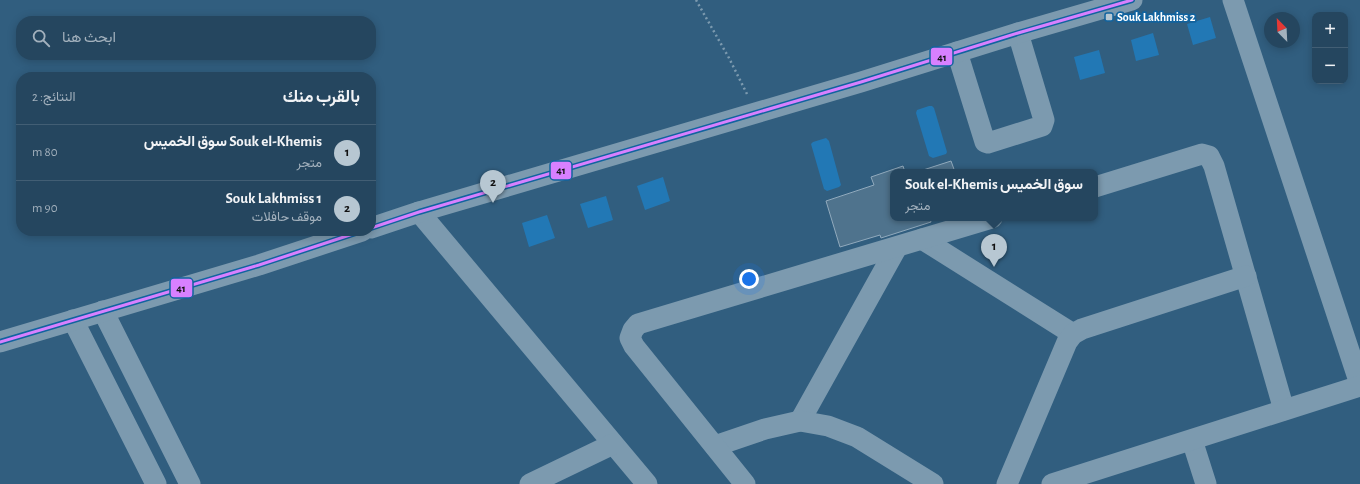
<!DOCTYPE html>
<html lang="ar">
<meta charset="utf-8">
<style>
:root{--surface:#25465f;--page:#315068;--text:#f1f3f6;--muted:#a3b1bd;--line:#425e74;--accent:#b7c7d2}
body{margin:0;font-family:"Alegreya Sans",Vazirmatn,sans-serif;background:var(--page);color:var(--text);direction:rtl}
.controls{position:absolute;right:12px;top:12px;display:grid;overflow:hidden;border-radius:8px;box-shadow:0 2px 10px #0003}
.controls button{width:36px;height:36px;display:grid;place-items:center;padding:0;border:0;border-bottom:1px solid var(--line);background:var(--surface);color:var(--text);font:20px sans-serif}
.compass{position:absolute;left:1264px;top:12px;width:36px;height:36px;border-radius:50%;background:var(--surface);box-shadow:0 2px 10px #0003;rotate:336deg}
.you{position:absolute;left:749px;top:279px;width:14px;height:14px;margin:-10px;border:3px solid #fff;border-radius:50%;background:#1a73e8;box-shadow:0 0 0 6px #1a73e833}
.badge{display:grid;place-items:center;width:26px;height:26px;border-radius:50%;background:var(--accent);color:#111;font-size:13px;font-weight:700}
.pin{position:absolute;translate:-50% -33px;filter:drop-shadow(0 1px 2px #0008)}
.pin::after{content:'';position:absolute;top:21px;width:14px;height:12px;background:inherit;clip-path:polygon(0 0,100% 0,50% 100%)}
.popup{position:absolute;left:890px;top:169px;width:208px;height:52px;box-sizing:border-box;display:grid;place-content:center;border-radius:8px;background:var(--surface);filter:drop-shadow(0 1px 3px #0005);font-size:13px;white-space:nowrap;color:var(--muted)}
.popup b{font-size:15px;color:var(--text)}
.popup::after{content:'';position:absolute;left:50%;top:100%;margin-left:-8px;border:8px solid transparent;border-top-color:var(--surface)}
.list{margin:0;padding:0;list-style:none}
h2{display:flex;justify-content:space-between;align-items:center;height:52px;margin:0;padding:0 16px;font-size:17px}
h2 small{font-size:13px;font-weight:400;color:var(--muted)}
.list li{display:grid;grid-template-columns:26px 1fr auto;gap:12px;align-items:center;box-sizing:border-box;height:56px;padding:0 16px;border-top:1px solid var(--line)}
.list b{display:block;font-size:15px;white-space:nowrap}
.list p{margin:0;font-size:13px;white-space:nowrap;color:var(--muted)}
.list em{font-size:13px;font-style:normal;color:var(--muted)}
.icon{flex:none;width:22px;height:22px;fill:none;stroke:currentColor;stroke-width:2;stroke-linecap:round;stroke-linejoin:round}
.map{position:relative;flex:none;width:1360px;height:484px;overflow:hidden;direction:ltr}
.search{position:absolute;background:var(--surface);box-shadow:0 2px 10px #0003;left:16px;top:16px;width:360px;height:44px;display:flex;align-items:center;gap:10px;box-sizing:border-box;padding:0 14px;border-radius:16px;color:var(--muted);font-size:15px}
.panel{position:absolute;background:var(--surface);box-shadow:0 2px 10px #0003;left:16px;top:72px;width:360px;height:164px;border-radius:16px;direction:rtl}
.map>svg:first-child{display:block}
.green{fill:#2278b5}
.building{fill:#4f738d;stroke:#91aabd}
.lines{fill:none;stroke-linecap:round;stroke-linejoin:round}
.path{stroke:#7c9aaf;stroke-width:2.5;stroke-dasharray:2 3;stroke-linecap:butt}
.minor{stroke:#7c9aaf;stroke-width:21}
.bus-1-casing{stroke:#11639f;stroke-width:6}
.bus-1{stroke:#d880ff;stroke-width:3}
.poi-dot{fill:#b7c7d2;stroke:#11639f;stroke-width:1.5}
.labels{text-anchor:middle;stroke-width:3.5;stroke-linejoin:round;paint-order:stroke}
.poi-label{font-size:12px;font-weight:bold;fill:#fff;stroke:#11639f;text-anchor:start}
.line-badge{stroke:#11639f;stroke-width:1.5}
.pale-badge-label{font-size:11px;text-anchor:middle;font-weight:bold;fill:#111}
</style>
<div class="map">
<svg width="1360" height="484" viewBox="0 0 1360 484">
<rect width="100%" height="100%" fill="#315e7f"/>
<!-- green -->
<g class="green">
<path d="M1210,17L1216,38L1193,45L1187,24Z"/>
<path d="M1153,33L1159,55L1136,61L1131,40Z"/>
<path d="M1099,50L1105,73L1080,80L1074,57Z"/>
<path d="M929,106H932L934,108L947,152L946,154L933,158L929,156L916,113L917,110Z"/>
<path d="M826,138L829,141L841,185L839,187L827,191L824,189L811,144L813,142Z"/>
<path d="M663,177L670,201L645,210L637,186Z"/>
<path d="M606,196L613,220L588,228L580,204Z"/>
<path d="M547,215L555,238L529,247L522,223Z"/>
</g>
<!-- building -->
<g class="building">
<path d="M951,161L955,172H917Z"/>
<path d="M903,166L905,172H893V218H932L930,219L931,222L881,238L880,235L840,247L826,201L874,185L871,177Z"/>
</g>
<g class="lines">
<!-- path -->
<path class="path" d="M696,0L729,58L747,94"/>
<!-- minor -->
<g class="minor">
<path d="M1233,0L1360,384"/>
<path d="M957,52L985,142L988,143L1042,126L1044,120L1018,33"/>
<path d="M1095,187L1202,154L1209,156L1214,166L1284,410"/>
<path d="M419,212L647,484"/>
<path d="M371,228L419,212L861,82L1018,33L1132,0"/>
<path d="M922,239L1073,334"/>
<path d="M103,311L190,484"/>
<path d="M73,320L156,484"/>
<path d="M0,342L259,265L362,231"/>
<path d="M800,421L897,247"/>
<path d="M1192,440L1206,484"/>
<path d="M715,446L765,429L800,421L828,426L857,437L933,484"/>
<path d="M530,484L613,444"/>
<path d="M745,484L634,346L630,338L633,330L638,324L992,218"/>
<path d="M1007,484L1067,342L1073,334L1082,329L1246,276"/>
<path d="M1052,484L1360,386"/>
</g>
<defs>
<g id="bus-1">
<path d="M371,228L419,212L861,82L1018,33L1132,0"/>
<path d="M0,342L259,265L362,231"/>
</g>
</defs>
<!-- bus-1 casing -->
<use href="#bus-1" class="bus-1-casing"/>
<!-- bus-1 -->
<use href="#bus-1" class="bus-1"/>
</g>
<!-- markers -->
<rect class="poi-dot" x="1105" y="13" width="8" height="8" rx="2"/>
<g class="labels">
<!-- poi labels -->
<g class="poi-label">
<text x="1117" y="21">Souk Lakhmiss 2</text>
</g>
</g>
<g class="line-badge">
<rect x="930" y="47" width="23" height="19" rx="4" fill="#d880ff"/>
<rect x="550" y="161" width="22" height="19" rx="4" fill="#d880ff"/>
<rect x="170" y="278" width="23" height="20" rx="4" fill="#d880ff"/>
</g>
<g class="pale-badge-label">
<text x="942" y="61">41</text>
<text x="561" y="174">41</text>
<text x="181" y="292">41</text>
</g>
</svg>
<div class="controls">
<button>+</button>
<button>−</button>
</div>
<svg class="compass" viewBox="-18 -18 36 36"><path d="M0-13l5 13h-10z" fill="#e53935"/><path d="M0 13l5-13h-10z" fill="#a3b1bd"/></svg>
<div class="you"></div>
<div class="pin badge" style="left:994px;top:267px">1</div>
<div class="popup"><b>Souk el-Khemis سوق الخميس</b>متجر</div>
<div class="pin badge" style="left:493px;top:203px">2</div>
<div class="search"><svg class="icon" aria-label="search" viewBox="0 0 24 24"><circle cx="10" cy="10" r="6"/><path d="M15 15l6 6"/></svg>ابحث هنا</div>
<section class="panel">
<h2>بالقرب منك<small>النتائج: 2</small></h2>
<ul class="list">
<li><span class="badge">1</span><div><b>Souk el-Khemis سوق الخميس</b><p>متجر</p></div><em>80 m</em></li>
<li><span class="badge">2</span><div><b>Souk Lakhmiss 1</b><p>موقف حافلات</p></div><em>90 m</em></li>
</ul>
</section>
</div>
